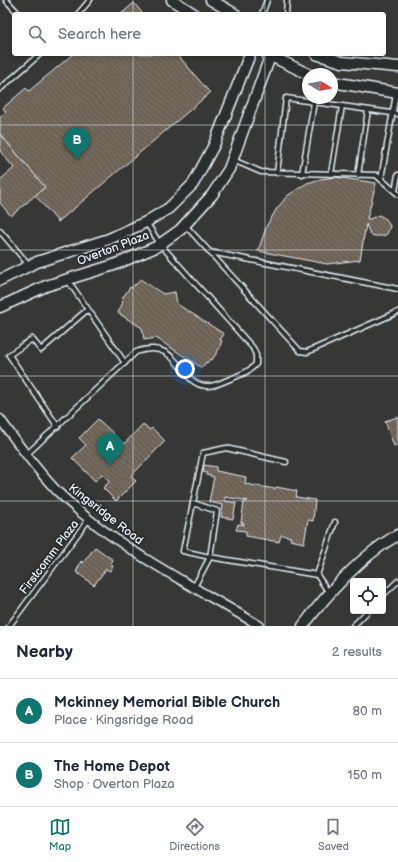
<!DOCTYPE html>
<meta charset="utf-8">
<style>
:root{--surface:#fff;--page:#f2f2f3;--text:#1f2937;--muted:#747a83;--line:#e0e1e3;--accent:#0f766e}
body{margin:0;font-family:"Balsamiq Sans",sans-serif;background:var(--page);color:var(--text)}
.controls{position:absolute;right:12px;bottom:12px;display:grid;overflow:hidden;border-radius:4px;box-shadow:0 2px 6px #0003}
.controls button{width:36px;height:36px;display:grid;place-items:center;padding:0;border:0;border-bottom:1px solid var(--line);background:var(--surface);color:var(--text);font:20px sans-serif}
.compass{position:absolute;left:302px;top:68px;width:36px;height:36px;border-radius:50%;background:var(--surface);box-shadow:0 2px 6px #0003;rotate:100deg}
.you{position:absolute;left:185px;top:369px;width:14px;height:14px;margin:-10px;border:3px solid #fff;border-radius:50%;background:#1a73e8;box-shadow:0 0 0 6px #1a73e833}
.badge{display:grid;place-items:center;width:26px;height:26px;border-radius:50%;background:var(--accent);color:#fff;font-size:13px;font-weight:700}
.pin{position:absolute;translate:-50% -33px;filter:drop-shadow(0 1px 2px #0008)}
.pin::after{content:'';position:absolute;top:21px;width:14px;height:12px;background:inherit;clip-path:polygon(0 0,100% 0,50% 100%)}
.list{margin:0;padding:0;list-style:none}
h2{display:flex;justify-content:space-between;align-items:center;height:52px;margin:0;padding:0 16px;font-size:17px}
h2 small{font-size:13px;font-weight:400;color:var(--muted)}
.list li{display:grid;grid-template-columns:26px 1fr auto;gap:12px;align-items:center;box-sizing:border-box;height:64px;padding:0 16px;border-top:1px solid var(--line)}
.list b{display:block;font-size:15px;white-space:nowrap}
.list p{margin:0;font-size:13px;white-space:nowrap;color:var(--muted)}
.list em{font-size:13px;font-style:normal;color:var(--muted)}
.icon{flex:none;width:22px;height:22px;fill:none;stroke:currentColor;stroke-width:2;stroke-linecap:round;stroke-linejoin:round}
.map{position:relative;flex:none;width:398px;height:626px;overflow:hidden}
.search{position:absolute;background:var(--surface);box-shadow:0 2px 6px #0003;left:12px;right:12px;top:12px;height:44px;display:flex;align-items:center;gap:10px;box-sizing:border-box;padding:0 14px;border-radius:4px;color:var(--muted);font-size:15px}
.sheet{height:180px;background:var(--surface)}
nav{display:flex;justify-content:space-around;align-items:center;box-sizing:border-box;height:56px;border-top:1px solid var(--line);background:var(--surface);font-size:11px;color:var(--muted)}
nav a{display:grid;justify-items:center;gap:2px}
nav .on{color:var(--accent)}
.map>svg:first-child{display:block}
.building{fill:url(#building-back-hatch);stroke:#e8f1f8}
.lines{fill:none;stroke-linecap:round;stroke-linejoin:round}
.service-casing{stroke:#e8f1f8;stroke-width:7}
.minor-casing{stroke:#e8f1f8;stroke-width:11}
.tertiary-casing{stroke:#e8f1f8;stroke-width:13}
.service{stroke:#2a2d2e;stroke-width:4}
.minor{stroke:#2a2d2e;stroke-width:8}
.tertiary{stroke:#2a2d2e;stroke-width:10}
.grid{fill:none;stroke:#e8f1f8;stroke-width:1;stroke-opacity:0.55}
.labels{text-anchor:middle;stroke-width:4;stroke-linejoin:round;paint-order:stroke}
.street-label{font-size:12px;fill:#e8f1f8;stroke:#2a2d2e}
</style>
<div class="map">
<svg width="398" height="626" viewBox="0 0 398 626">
<defs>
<pattern id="building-back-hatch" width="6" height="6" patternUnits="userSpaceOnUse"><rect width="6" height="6" fill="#6c6254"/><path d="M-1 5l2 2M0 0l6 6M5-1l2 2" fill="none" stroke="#81796d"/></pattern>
</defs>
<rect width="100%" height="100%" fill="#373836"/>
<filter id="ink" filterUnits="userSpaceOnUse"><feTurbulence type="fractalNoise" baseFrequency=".025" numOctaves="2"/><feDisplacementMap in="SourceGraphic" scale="8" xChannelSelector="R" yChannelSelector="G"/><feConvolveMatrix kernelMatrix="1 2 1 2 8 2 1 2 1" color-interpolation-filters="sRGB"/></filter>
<g filter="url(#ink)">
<!-- building -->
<g class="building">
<path d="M134,3L143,14H121Z"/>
<path d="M73,54H177L210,93L58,222L35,195L45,187L0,134V117L6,112L3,108L26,88L29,91Z"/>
<path d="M0,134L45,187L11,216L0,203V180L14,168L0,151Z"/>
<path d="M335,177L376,183L367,219H370L379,215L386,219L390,226L387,234L383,236H374L370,234L366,224L360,260L327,264L258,251L267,225L276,210L287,196L307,183L321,179Z"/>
<path d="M140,279L163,294L175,292L177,304L224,334L220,340L222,341L220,345L221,346L212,360L210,359L207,363L206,362L202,368L156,338L144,340L142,328L118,313L123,302L121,300L130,287L132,288L135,284L136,285Z"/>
<path d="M398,417V444L394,446L385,421Z"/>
<path d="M98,419L124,444L143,424L150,430L152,428L165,441L131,476L136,481L116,501L103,488L110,481L102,474L95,481L72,458L86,445L79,438Z"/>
<path d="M204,465L216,467V471L246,477L245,484L275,489L276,487L297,491L296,497L315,500L313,521L308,520L304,543L290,540L291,537L281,535L279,542L246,536V531L236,530L238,524L244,525V523H241L244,502L248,501L225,497V501L236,503L233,519L221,517L223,505L209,502L214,477L206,475L207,473L203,472Z"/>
<path d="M95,547L113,560L110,564L113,566L110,571L106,569L94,585L76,572L81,561L83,563Z"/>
</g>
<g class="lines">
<defs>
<g id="service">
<path d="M6,0L19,14"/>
<path d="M78,14L90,0"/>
<path d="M262,14L267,0"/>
<path d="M286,14L287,0"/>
<path d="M0,89L40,54"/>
<path d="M233,160L261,172L376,175L398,194"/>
<path d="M277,173L286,98L398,114"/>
<path d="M302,174L314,102"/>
<path d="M331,174L342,106"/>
<path d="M358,175L368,110"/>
<path d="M381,179L396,94"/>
<path d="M395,191L398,175"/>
<path d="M185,225L300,351L307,352L398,312"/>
<path d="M0,231L29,265"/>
<path d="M210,252L398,289"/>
<path d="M67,279L125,363"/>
<path d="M58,427L9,355L32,339L41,350L87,310"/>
<path d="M26,455L136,352C180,337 178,384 206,386C214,387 222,382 230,379C240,375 249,372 256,364V355L253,348L160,244L146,222"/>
<path d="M193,503L203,453L226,448L286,462"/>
<path d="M317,575L335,522"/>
<path d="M194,587L210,557L217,511L193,503L183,551L210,557L317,575L329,593"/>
<path d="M383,595L398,581"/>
<path d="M9,626L89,519"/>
<path d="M353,626L368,611"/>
</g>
<path id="minor" d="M0,419C18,444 36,469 57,491C115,548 190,584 260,626"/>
<g id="tertiary">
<path d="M172,0L194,14"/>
<path d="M211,0L235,14"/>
<path d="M267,54L308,74"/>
<path d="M316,54L342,62L398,67"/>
<path d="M332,82L398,93"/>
<path d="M0,280L37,262L109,239L146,222L169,208L193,184L214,145L250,54"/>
<path d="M0,307L46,286L114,265L156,247L180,230L212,195L229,169L271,54"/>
<path d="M303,626C326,595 364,553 398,535"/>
</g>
</defs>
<!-- service casing -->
<use href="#service" class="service-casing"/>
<!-- minor casing -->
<use href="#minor" class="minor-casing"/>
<!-- tertiary casing -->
<use href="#tertiary" class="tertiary-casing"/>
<!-- service -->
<use href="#service" class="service"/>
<!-- minor -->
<use href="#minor" class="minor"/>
<!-- tertiary -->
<use href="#tertiary" class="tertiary"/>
</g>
</g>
<!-- grid -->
<path class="grid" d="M133,0V14M265,0V14M133,54V626M265,54V626M0,125H398M0,250H398M0,376H398M0,501H398"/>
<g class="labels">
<!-- street labels -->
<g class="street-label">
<text transform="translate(113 248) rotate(-21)" y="4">Overton Plaza</text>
<text transform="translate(106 514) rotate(38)" y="4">Kingsridge Road</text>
<text transform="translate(49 557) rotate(-53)" y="4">Firstcomm Plaza</text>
</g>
</g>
</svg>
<div class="controls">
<button><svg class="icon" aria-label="locate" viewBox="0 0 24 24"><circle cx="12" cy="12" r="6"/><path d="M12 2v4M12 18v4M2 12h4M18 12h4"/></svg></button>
</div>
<svg class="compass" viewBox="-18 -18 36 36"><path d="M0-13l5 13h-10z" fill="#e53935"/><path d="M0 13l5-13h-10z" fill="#747a83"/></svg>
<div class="you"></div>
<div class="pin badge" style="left:110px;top:466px">A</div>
<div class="pin badge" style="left:77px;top:160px">B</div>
<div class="search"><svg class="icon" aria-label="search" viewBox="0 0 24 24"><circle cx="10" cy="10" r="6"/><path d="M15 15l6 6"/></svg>Search here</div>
</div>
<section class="sheet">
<h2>Nearby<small>2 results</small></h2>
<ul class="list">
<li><span class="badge">A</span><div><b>Mckinney Memorial Bible Church</b><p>Place · Kingsridge Road</p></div><em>80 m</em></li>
<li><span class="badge">B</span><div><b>The Home Depot</b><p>Shop · Overton Plaza</p></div><em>150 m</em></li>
</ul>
</section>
<nav>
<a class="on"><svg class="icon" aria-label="map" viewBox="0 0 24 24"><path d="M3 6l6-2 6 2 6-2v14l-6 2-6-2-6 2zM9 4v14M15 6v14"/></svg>Map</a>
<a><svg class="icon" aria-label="directions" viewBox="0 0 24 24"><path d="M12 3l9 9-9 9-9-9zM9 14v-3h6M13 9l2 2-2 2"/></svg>Directions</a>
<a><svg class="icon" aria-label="saved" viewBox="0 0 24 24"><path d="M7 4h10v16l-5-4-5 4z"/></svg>Saved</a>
</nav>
